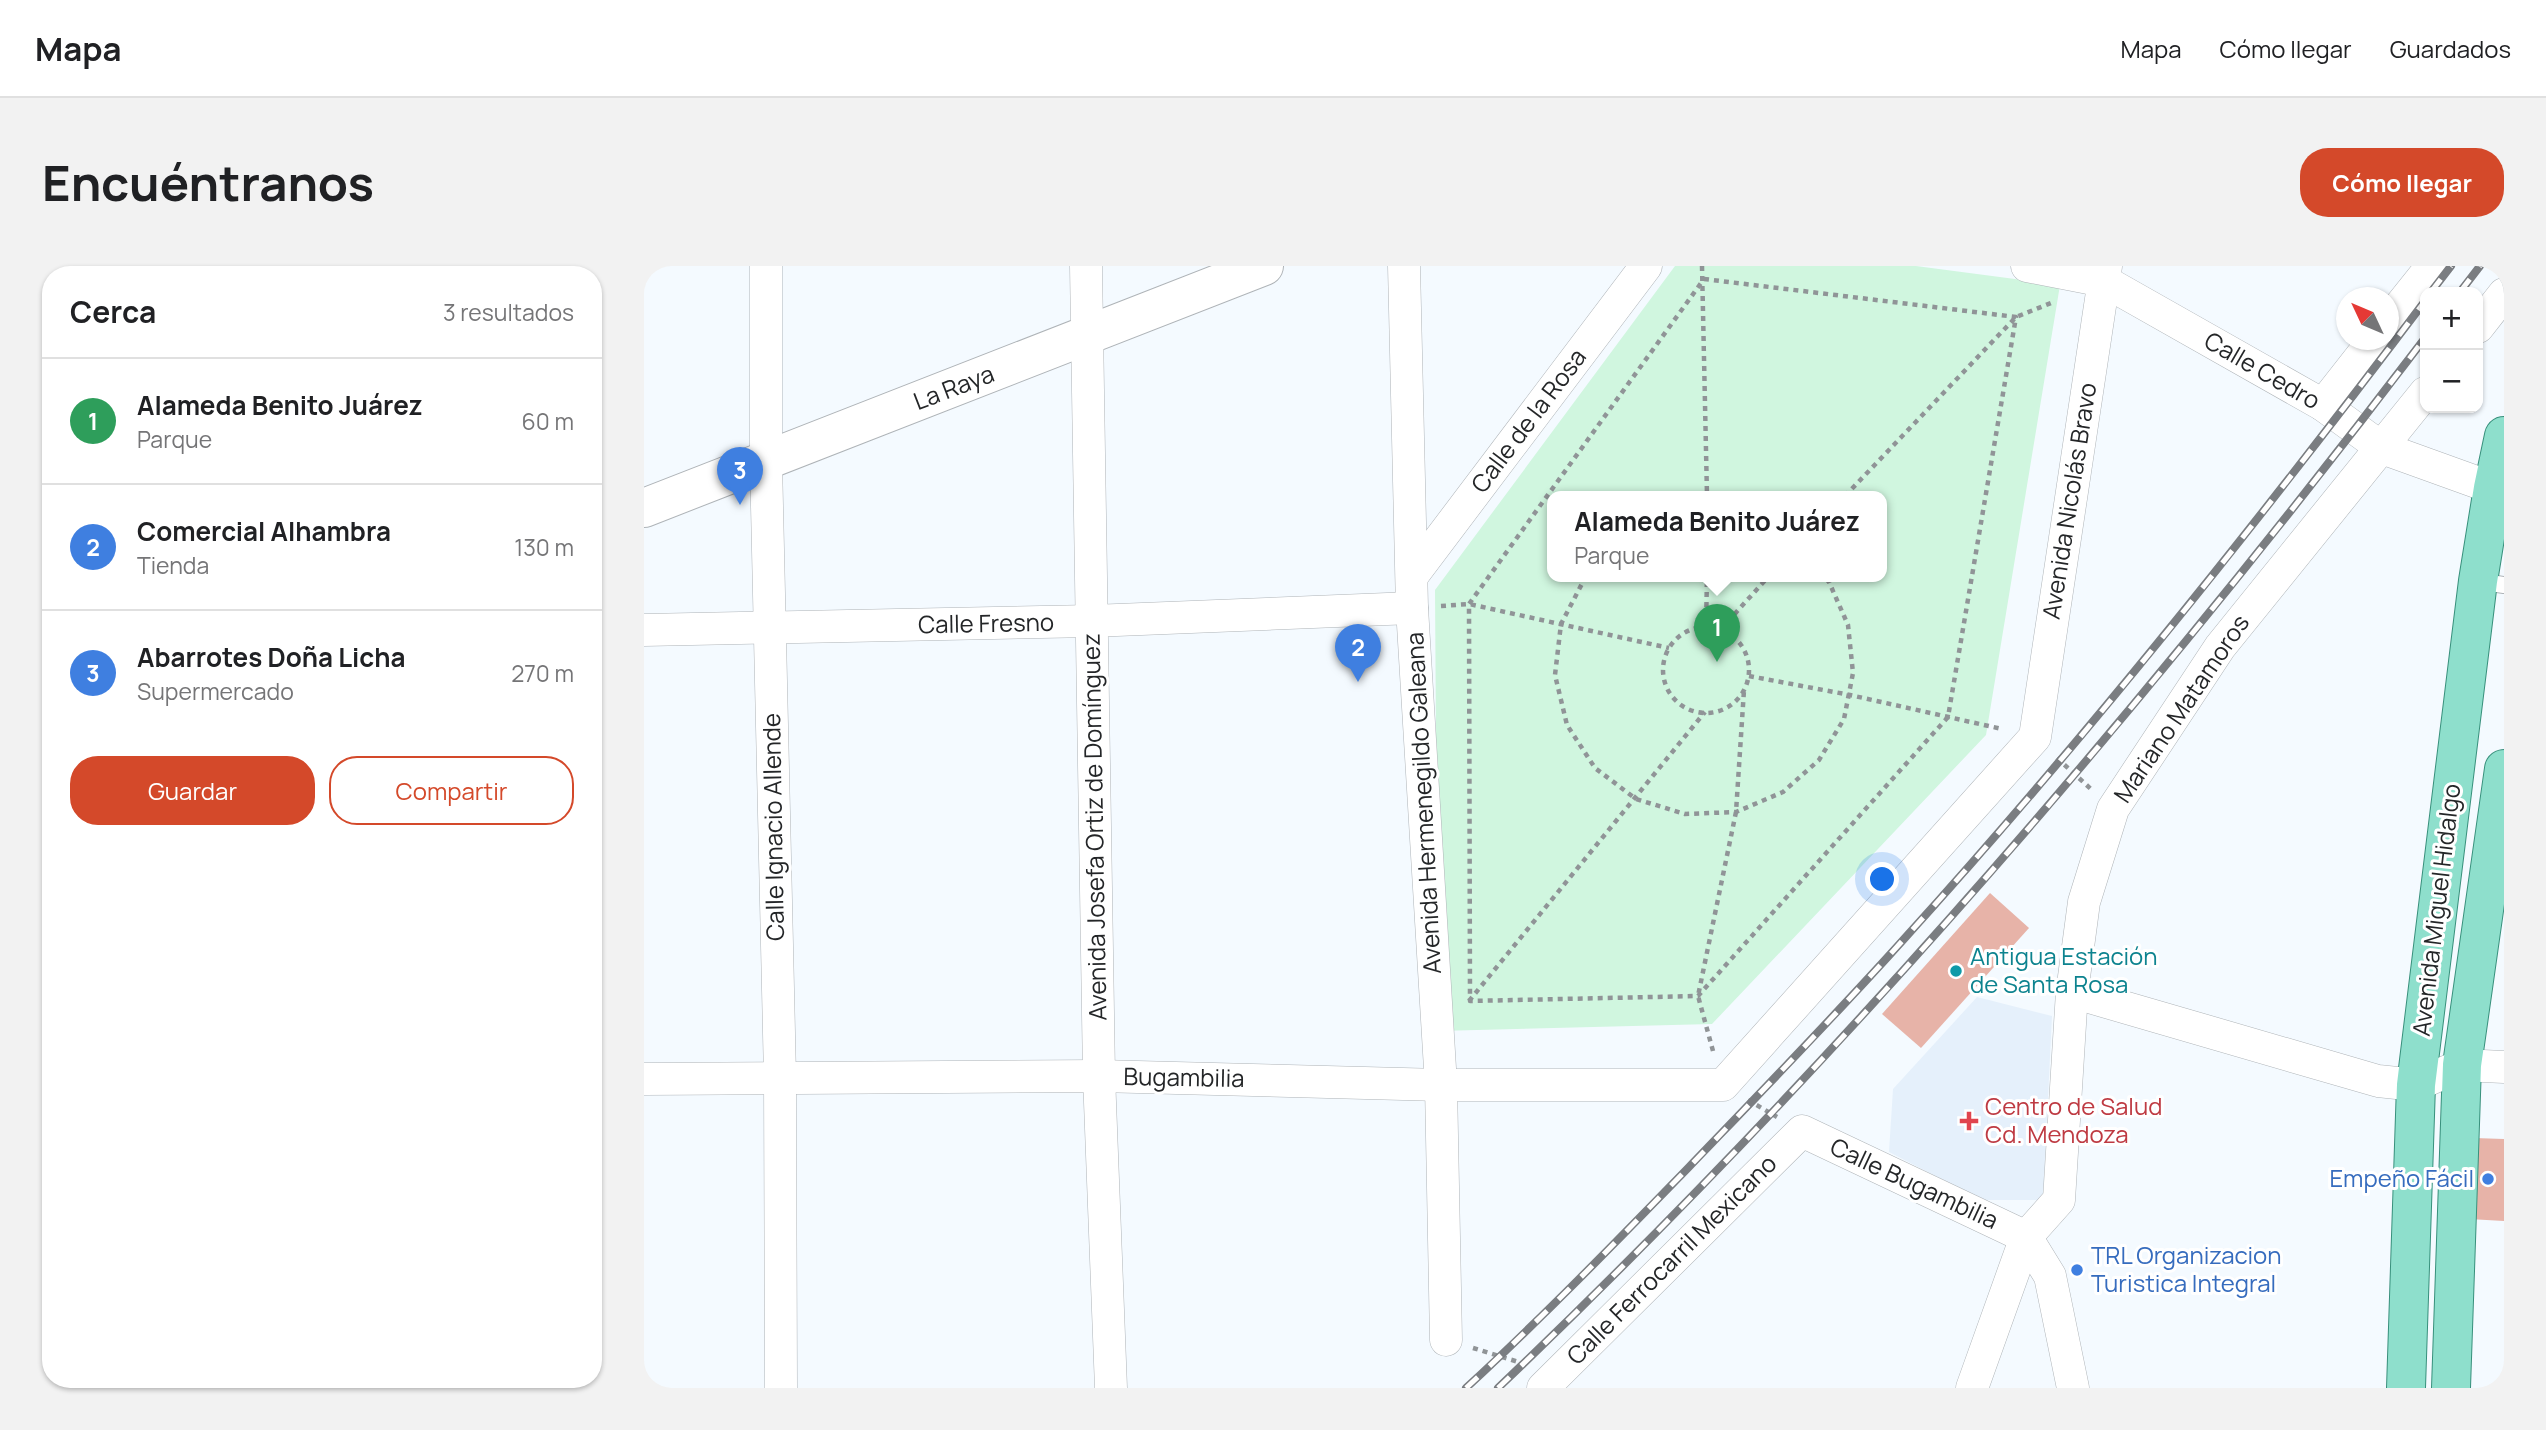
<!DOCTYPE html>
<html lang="es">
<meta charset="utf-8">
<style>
:root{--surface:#fff;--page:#f2f2f2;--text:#202124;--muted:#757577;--line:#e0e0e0;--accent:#d4492a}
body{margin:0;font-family:Manrope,sans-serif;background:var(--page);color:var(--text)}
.controls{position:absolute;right:21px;top:21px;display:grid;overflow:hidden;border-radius:14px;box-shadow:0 2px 5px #0004}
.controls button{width:63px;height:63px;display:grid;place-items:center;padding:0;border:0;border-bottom:2px solid var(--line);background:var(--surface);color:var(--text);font:35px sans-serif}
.compass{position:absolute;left:1692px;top:21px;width:63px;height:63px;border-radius:50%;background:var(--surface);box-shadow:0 2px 5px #0004;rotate:314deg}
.you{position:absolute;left:1239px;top:614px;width:24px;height:24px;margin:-18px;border:5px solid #fff;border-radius:50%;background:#1a73e8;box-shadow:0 0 0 10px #1a73e833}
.badge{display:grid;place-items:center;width:46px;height:46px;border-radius:50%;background:var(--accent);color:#fff;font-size:23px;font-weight:700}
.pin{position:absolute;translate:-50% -58px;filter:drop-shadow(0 2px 4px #0008)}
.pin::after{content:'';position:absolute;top:37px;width:24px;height:21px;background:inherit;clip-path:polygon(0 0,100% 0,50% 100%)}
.popup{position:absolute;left:903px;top:225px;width:340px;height:91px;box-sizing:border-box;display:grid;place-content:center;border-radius:14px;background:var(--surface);filter:drop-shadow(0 2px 5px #0005);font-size:23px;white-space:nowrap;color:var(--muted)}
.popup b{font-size:26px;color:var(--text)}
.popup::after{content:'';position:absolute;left:50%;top:100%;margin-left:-14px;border:14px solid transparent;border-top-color:var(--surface)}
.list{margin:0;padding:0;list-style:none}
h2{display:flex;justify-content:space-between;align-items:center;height:91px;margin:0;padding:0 28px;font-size:30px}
h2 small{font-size:23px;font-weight:400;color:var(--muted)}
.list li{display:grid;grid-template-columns:46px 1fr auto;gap:21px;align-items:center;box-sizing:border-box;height:126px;padding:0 28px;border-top:2px solid var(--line)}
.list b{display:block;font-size:26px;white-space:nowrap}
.list p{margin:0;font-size:23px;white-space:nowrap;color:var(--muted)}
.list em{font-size:23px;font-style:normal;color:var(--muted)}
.actions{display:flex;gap:14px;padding:21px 28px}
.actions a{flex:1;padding:16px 0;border:2px solid var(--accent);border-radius:28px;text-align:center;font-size:24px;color:var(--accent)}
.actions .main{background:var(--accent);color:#fff}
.map{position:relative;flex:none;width:1860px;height:1122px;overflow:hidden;border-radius:28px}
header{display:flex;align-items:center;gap:42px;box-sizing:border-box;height:98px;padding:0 35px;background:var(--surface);border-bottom:2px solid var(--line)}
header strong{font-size:33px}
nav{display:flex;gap:38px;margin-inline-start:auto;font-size:24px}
.intro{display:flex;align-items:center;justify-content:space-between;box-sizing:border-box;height:168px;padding:0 42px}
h1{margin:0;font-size:49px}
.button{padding:18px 32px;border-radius:28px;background:var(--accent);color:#fff;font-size:24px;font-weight:700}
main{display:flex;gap:42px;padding:0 42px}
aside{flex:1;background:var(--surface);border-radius:28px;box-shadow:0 2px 5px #0004}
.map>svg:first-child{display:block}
.built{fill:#e5f0fb}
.green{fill:#d0f6df;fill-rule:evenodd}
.building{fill:#e7b3a8}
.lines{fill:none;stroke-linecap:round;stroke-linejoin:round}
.lane-casing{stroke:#afb4b8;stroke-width:18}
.street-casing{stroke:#afb4b8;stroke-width:33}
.secondary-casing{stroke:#afb4b8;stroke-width:40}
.primary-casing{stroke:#38907c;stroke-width:40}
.path{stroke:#909497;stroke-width:4.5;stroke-dasharray:5 5;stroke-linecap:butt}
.lane{stroke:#fff;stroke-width:16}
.street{stroke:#fff;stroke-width:32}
.secondary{stroke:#fff;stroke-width:38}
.primary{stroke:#8edfcc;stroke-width:38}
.rail-casing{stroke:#7a7d81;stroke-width:8}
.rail{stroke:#fff;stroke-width:5;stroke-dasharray:16;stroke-linecap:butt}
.culture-dot{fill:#0f9aa8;stroke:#fff;stroke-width:2.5}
.health-dot{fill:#e0444e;stroke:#fff;stroke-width:2.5}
.shop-dot{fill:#3f7fe0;stroke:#fff;stroke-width:2.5}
.labels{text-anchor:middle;stroke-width:6;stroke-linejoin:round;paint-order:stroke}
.street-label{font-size:24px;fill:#242628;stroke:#fff}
.culture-label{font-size:24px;fill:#0d838f;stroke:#fff;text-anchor:start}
.health-label{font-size:24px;fill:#be3a42;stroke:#fff;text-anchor:start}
.shop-label{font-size:24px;fill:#366cbe;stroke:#fff;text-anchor:end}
</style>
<header>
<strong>Mapa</strong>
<nav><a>Mapa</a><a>Cómo llegar</a><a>Guardados</a></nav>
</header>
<div class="intro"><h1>Encuéntranos</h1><a class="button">Cómo llegar</a></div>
<main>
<aside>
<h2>Cerca<small>3 resultados</small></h2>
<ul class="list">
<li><span class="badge" style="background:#2e9e5b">1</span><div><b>Alameda Benito Juárez</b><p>Parque</p></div><em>60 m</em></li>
<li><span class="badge" style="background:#3f7fe0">2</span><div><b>Comercial Alhambra</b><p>Tienda</p></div><em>130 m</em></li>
<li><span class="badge" style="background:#3f7fe0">3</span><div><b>Abarrotes Doña Licha</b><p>Supermercado</p></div><em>270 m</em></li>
</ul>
<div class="actions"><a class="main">Guardar</a><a>Compartir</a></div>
</aside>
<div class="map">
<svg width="1860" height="1122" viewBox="0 0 1860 1122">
<rect width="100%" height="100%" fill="#f4faff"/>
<!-- built -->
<path class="built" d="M1333,731L1408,750L1399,934H1338L1245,886L1249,823Z"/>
<!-- green -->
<path class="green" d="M1031,0H1272L1416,19L1342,469L1068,758L794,765L791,324ZM908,230H1238V310H908Z"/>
<!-- building -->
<g class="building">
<path d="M1346,627L1385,662L1277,782L1238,748Z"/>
<path d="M1830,872L1860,873V955L1825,953Z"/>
</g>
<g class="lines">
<defs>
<path id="lane" d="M1834,315L1860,319"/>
<g id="street">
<path d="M122,0V196L136,811L137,1122"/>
<path d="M442,0L455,810L467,1122"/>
<path d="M760,0L768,342L797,819L802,1074"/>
<path d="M1383,0L1460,15L1679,139L1738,182L1849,222"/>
<path d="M1744,55L1788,0"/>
<path d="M1834,61L1860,28"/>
<path d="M1679,139L1730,74"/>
<path d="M768,310L1002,0"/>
<path d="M0,364L448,355L768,342"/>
<path d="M1428,726L1734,815L1772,819L1818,799L1860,801"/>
<path d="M0,813L455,810L797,819H1079L1391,471L1462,0"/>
<path d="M1382,971L1406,1010L1429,1122"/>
<path d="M899,1122L1158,865L1382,971"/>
<path d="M1328,1122L1382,971L1415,934L1428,726L1440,636L1469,543L1576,381L1781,127"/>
</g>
<path id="secondary" d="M0,242L620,0"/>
<g id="primary">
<path d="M1762,1122L1772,819L1834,315L1849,222L1860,170"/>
<path d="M1807,1122L1818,799L1860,503"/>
</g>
</defs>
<!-- lane casing -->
<use href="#lane" class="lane-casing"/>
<!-- street casing -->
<use href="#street" class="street-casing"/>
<!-- secondary casing -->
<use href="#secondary" class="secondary-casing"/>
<!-- primary casing -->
<use href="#primary" class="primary-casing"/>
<!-- path -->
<g class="path">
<path d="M1058,0L1063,230"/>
<path d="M1060,13L1372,51L1304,451L1054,730L826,735L825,338Z"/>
<path d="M1201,230L1372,51L1407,37"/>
<path d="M942,310L917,358L911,409L923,459L951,502L992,533L1041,548L1092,546L1139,526L1175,494L1200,453L1209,407L1204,359L1185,316L1179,310"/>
<path d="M797,340L825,338L1025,382"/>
<path d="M1062,361L1063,310"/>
<circle cx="1062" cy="404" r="43"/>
<path d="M1077,363L1125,310"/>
<path d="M1105,410L1206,429L1358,463"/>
<path d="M1413,492L1448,524"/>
<path d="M825,735L1061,446"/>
<path d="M1069,785L1054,730L1092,546L1100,424"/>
<path d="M1104,834L1133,851"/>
<path d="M829,1082L881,1098"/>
</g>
<!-- lane -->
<use href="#lane" class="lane"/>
<!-- street -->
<use href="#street" class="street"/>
<!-- secondary -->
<use href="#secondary" class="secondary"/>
<!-- primary -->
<use href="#primary" class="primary"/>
<defs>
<g id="rail">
<path d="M1787,26L1807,0"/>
<path d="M1816,26L1836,0"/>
<path d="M822,1122C899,1051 972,976 1045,901C1117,826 1190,751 1260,673C1445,469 1616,254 1781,35"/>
<path d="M854,1122C1193,799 1498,444 1781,72"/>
</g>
</defs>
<!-- rail casing -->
<use href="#rail" class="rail-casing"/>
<!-- rail -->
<use href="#rail" class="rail"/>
</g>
<!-- markers -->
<circle class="culture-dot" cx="1312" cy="705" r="7"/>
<path class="health-dot" d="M1321.5 844.5h7v7h7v7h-7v7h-7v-7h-7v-7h7z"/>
<g class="shop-dot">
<circle cx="1844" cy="913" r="7"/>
<circle cx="1433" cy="1004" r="7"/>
</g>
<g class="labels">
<!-- street labels -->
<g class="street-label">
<text transform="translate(1618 105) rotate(30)" y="8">Calle Cedro</text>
<text transform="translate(310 122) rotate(-21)" y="8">La Raya</text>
<text transform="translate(885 155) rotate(-53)" y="8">Calle de la Rosa</text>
<text transform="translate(1426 235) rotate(-81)" y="8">Avenida Nicolás Bravo</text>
<text transform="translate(342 358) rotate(-1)" y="8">Calle Fresno</text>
<text transform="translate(1538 443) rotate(-56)" y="8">Mariano Matamoros</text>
<text transform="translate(780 537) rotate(-93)" y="8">Avenida Hermenegildo Galeana</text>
<text transform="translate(130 561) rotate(-91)" y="8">Calle Ignacio Allende</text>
<text transform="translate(451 561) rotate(-91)" y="8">Avenida Josefa Ortiz de Domínguez</text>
<text transform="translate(1793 644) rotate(-83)" y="8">Avenida Miguel Hidalgo</text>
<text transform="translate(540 812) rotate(1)" y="8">Bugambilia</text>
<text transform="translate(1270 918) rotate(25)" y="8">Calle Bugambilia</text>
<text transform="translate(1028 994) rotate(-45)" y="8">Calle Ferrocarril Mexicano</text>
</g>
<!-- culture labels -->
<g class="culture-label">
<text x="1326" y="699">Antigua Estación<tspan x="1326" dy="28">de Santa Rosa</tspan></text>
</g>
<!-- health labels -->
<g class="health-label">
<text x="1341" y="849">Centro de Salud<tspan x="1341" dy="28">Cd. Mendoza</tspan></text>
</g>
<!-- shop labels -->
<g class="shop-label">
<text x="1830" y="921">Empeño Fácil</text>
<text x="1447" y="998" text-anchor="start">TRL Organizacion<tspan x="1447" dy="28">Turistica Integral</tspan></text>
</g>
</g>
</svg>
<div class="controls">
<button>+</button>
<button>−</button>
</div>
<svg class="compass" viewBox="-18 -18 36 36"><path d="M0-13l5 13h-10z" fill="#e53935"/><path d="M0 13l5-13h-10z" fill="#757577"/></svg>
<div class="you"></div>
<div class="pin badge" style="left:1073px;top:396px;background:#2e9e5b">1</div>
<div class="popup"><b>Alameda Benito Juárez</b>Parque</div>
<div class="pin badge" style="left:714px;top:416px;background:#3f7fe0">2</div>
<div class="pin badge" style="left:96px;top:239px;background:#3f7fe0">3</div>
</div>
</main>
